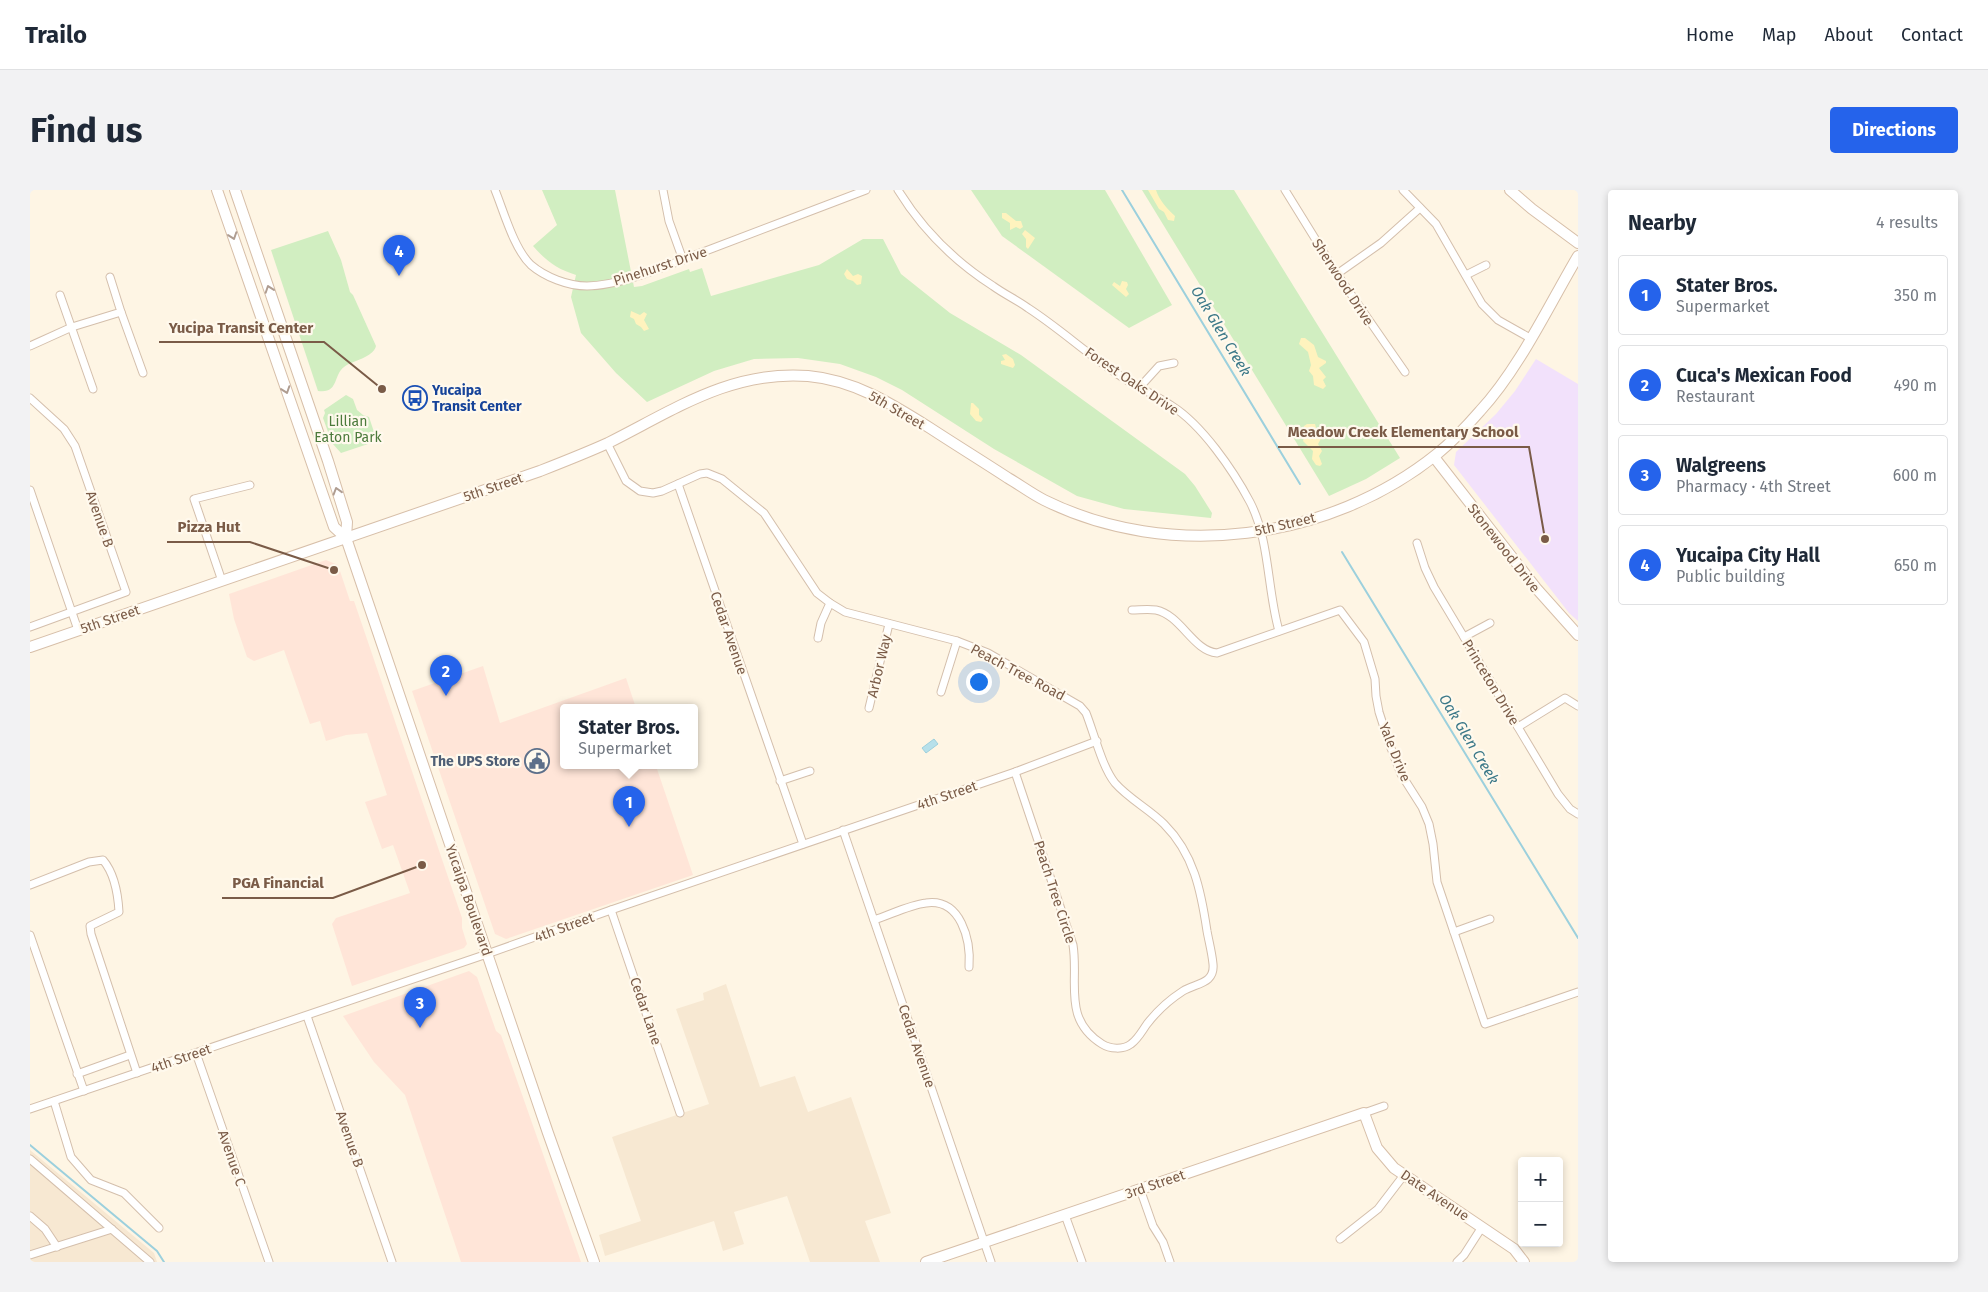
<!DOCTYPE html>
<meta charset="utf-8">
<style>
:root{--surface:#fff;--page:#f2f2f3;--text:#1f2937;--muted:#747a83;--line:#e0e1e3;--accent:#2563eb}
body{margin:0;font-family:"Fira Sans",sans-serif;background:var(--page);color:var(--text)}
.controls{position:absolute;right:15px;bottom:15px;display:grid;overflow:hidden;border-radius:5px;box-shadow:0 2px 8px #0003}
.controls button{width:45px;height:45px;display:grid;place-items:center;padding:0;border:0;border-bottom:1px solid var(--line);background:var(--surface);color:var(--text);font:25px sans-serif}
.you{position:absolute;left:948px;top:491px;width:18px;height:18px;margin:-12px;border:4px solid #fff;border-radius:50%;background:#1a73e8;box-shadow:0 0 0 8px #1a73e833}
.badge{display:grid;place-items:center;width:32px;height:32px;border-radius:50%;background:var(--accent);color:#fff;font-size:16px;font-weight:700}
.pin{position:absolute;translate:-50% -41px;filter:drop-shadow(0 1px 2px #0008)}
.pin::after{content:'';position:absolute;top:26px;width:18px;height:15px;background:inherit;clip-path:polygon(0 0,100% 0,50% 100%)}
.popup{position:absolute;left:530px;top:514px;width:138px;height:65px;box-sizing:border-box;display:grid;place-content:center;border-radius:5px;background:var(--surface);filter:drop-shadow(0 1px 4px #0005);font-size:16px;white-space:nowrap;color:var(--muted)}
.popup b{font-size:19px;color:var(--text)}
.popup::after{content:'';position:absolute;left:50%;top:100%;margin-left:-10px;border:10px solid transparent;border-top-color:var(--surface)}
.list{margin:0;padding:0;list-style:none}
h2{display:flex;justify-content:space-between;align-items:center;height:65px;margin:0;padding:0 20px;font-size:21px}
h2 small{font-size:16px;font-weight:400;color:var(--muted)}
.list li{display:grid;grid-template-columns:32px 1fr auto;gap:15px;align-items:center;box-sizing:border-box;height:80px;margin:0 10px 10px;padding:0 10px;border:1px solid var(--line);border-radius:5px}
.list b{display:block;font-size:19px;white-space:nowrap}
.list p{margin:0;font-size:16px;white-space:nowrap;color:var(--muted)}
.list em{font-size:16px;font-style:normal;color:var(--muted)}
.map{position:relative;flex:none;width:1548px;height:1072px;overflow:hidden;border-radius:5px}
header{display:flex;align-items:center;gap:30px;box-sizing:border-box;height:70px;padding:0 25px;background:var(--surface);border-bottom:1px solid var(--line)}
header strong{font-size:24px}
nav{display:flex;gap:28px;margin-inline-start:auto;font-size:18px}
.intro{display:flex;align-items:center;justify-content:space-between;box-sizing:border-box;height:120px;padding:0 30px}
h1{margin:0;font-size:35px}
.button{padding:12px 22px;border-radius:5px;background:var(--accent);color:#fff;font-size:18px;font-weight:700}
main{display:flex;gap:30px;padding:0 30px}
aside{flex:1;background:var(--surface);border-radius:5px;box-shadow:0 2px 8px #0003}
.map>svg:first-child{display:block}
.residential{fill:#f7e8d2}
.commercial{fill:#ffe5d8}
.education{fill:#f2e1fb}
.green{fill:#d1eec1}
.sand{fill:#fff3be}
.water{fill:#b7e0ea;stroke:#9cd0dd}
.lines{fill:none;stroke-linecap:round;stroke-linejoin:round}
.stream{stroke:#9cd0dd;stroke-width:2}
.street-casing{stroke:#d4bfac;stroke-width:9}
.secondary-casing{stroke:#d7bfa9;stroke-width:12}
.street{stroke:#fff;stroke-width:7}
.secondary{stroke:#fff;stroke-width:10}
.oneway{stroke:#af9d91}
.labels{text-anchor:middle;stroke-width:4.5;stroke-linejoin:round;paint-order:stroke}
.street-label{font-size:14px;fill:#7a5b47;stroke:#fff9ed}
.transit-label{font-size:14px;font-weight:bold;fill:#164399;stroke:#fff9ed;text-anchor:start}
.park-label{font-size:14px;fill:#4b7a3b;stroke:#fff9ed}
.service-label{font-size:14px;font-weight:bold;fill:#4e5e75;stroke:#fff9ed;text-anchor:end}
.water-label{font-size:15px;font-style:italic;fill:#3b7888;stroke:#fff9ed}
.leader{fill:none;stroke:#7a5b47;stroke-width:2}
.callout-dot{fill:#7a5b47;stroke:#fff9ed;stroke-width:2}
.callout-label{font-size:15px;text-anchor:middle;font-weight:bold;fill:#7a5b47;stroke:#fff9ed;stroke-width:4.5;stroke-linejoin:round;paint-order:stroke}
</style>
<header>
<strong>Trailo</strong>
<nav><a>Home</a><a>Map</a><a>About</a><a>Contact</a></nav>
</header>
<div class="intro"><h1>Find us</h1><a class="button">Directions</a></div>
<main>
<div class="map">
<svg width="1548" height="1072" viewBox="0 0 1548 1072">
<rect width="100%" height="100%" fill="#fef5e4"/>
<!-- residential -->
<g class="residential">
<path d="M696,794L730,897L765,886L778,922L821,907L861,1023L835,1031L850,1072H780L757,1006L704,1022L714,1054L693,1061L684,1031L575,1066L569,1045L611,1031L582,947L679,914L646,819L674,810L673,803Z"/>
<path d="M0,960L124,1063L127,1072H0Z"/>
</g>
<!-- commercial -->
<g class="commercial">
<path d="M296,370L308,375L320,411H324L432,728V738L437,754L434,758L322,796L302,734L306,728L380,703L363,655L352,659L335,612L357,605L337,543L316,545L296,551L290,531L280,534L254,460L224,471L217,467L204,429L199,404Z"/>
<path d="M453,476L470,533L596,488L606,518H534V576H626L663,685L476,749L465,744L382,501Z"/>
<path d="M439,781L447,787L466,841L471,845L551,1072H431L375,905L344,872L313,826Z"/>
</g>
<!-- education -->
<path class="education" d="M1506,169L1548,194V431L1539,423L1424,275L1426,262L1466,224L1485,201Z"/>
<!-- green -->
<g class="green">
<path d="M512,0H585L604,97L612,96L659,79L660,82L672,78L681,106L789,75L833,49H853L871,84L920,123L991,165L1155,284L1165,296L1182,323L1181,328L1094,319L1047,306L964,259L872,200L846,187L810,174L768,168L724,169L684,181L617,212L586,183L551,143L541,107L546,85C527,79 516,71 503,56L527,35Z"/>
<path d="M941,0H1075L1142,115L1099,138L972,46Z"/>
<path d="M1112,0H1204L1370,268L1336,289L1299,306Z"/>
<path d="M298,41L311,70L320,102L323,105L346,156C343,168 323,170 314,177C303,185 309,204 288,201L241,60Z"/>
<path d="M316,205L323,209L327,220L333,225L339,227L346,248L344,252L311,263L302,253L293,228L295,223L294,220Z"/>
</g>
<!-- sand -->
<g class="sand">
<path d="M1118,0H1126C1129,10 1138,20 1145,26L1144,31L1138,30L1134,22L1129,19Z"/>
<path d="M972,23H976L986,31H991L993,37L990,39L986,37L980,40V33L972,28Z"/>
<path d="M995,40L1005,48L998,59L996,57V49L992,44Z"/>
<path d="M817,79L823,86L828,84L832,86L831,94L827,95L823,91L817,89L814,84Z"/>
<path d="M1092,91L1097,92L1098,95L1096,99L1099,104L1096,107L1082,95L1084,92L1090,96Z"/>
<path d="M601,121L610,125L614,122L617,124L614,130L619,139L614,141L611,137L606,134L604,129L600,127Z"/>
<path d="M1271,148H1275L1284,155L1288,167L1296,171V173L1289,178L1296,187L1293,190L1296,196L1293,199L1284,195L1283,186L1279,181L1281,175L1278,162L1269,154Z"/>
<path d="M976,164L983,169L985,175L983,178L971,174V171L975,170L972,165Z"/>
<path d="M941,213H943L949,219V225L953,229L951,232L946,231L940,224Z"/>
<path d="M1277,234H1285L1287,241L1292,247L1288,254L1292,261L1289,266L1292,274L1290,276L1286,275L1282,269L1283,261L1273,251L1274,248L1283,246L1282,241L1274,239V236Z"/>
</g>
<!-- water -->
<path class="water" d="M904,549L908,554L896,563L892,558Z"/>
<g class="lines">
<!-- stream -->
<g class="stream">
<path d="M1092,0L1270,294"/>
<path d="M1312,362L1548,748"/>
<path d="M0,955L127,1061L134,1072"/>
</g>
<defs>
<g id="street">
<path d="M465,0C474,22 484,59 501,75C515,87 538,96 557,96C591,96 641,74 673,62C727,41 782,21 836,0"/>
<path d="M633,0L639,31L653,70"/>
<path d="M868,0C892,39 924,71 963,96C974,104 987,110 998,118C1029,138 1056,163 1086,183C1104,196 1124,204 1142,216C1172,235 1203,280 1220,312C1240,351 1237,399 1249,441"/>
<path d="M1255,0L1307,84L1375,182"/>
<path d="M1373,0L1406,34L1452,114L1468,130L1500,148"/>
<path d="M1307,84L1351,53L1390,18"/>
<path d="M1436,85L1456,75"/>
<path d="M30,105L63,199"/>
<path d="M91,122L113,183"/>
<path d="M0,156L42,137L91,122L80,87"/>
<path d="M1109,198L1129,176L1144,173"/>
<path d="M0,208L34,239L45,256L96,402L0,437"/>
<path d="M577,253L596,291L610,301L623,303L632,301L670,284L677,283L692,289L734,323L787,403L800,413L791,433L788,448"/>
<path d="M648,294L773,654"/>
<path d="M0,300L48,440"/>
<path d="M1387,353L1395,378L1404,397L1528,604L1540,619L1548,624"/>
<path d="M192,391L164,309L220,295"/>
<path d="M800,413L815,422L927,451L958,463L1050,516L1056,523C1064,543 1072,577 1085,593C1099,609 1119,619 1134,634C1164,664 1171,701 1177,741C1179,752 1182,763 1183,774C1185,794 1166,793 1153,801C1139,810 1127,821 1117,834C1112,841 1108,849 1101,854C1093,860 1080,859 1072,854C1032,829 1049,792 1043,755L985,582"/>
<path d="M1102,420C1109,420 1118,419 1126,420C1151,425 1163,461 1187,463L1310,420L1334,452L1345,489L1346,506L1349,522L1359,553L1371,584L1392,617L1399,634L1403,654L1407,692L1455,834L1548,802"/>
<path d="M1434,447L1460,433"/>
<path d="M911,502L927,451"/>
<path d="M839,518L859,434"/>
<path d="M1488,537L1535,508L1548,516"/>
<path d="M750,591L780,581"/>
<path d="M813,640L961,1072"/>
<path d="M0,695L59,672L73,670C85,684 88,704 89,722L60,736L61,744L107,883"/>
<path d="M581,720L650,923"/>
<path d="M844,730C860,725 879,715 896,713C931,708 941,750 939,777"/>
<path d="M1424,742L1460,729"/>
<path d="M0,745L54,901"/>
<path d="M277,826L362,1072"/>
<path d="M166,863L239,1072"/>
<path d="M47,884L100,865"/>
<path d="M24,911L41,967L61,990L94,1003L129,1038"/>
<path d="M0,919L457,764L581,720L985,582L1067,551"/>
<path d="M1334,923L1354,916"/>
<path d="M0,969L120,1072"/>
<path d="M1110,999L1123,1036L1133,1052L1140,1072"/>
<path d="M1035,1025L1052,1072"/>
<path d="M0,1026L15,1039L27,1057"/>
<path d="M1310,1049L1348,1019L1374,985"/>
<path d="M0,1065L82,1039"/>
<path d="M1427,1072L1434,1065L1452,1037"/>
</g>
<g id="secondary">
<path d="M187,0L304,337L316,348"/>
<path d="M205,0L298,271L317,332L316,348L518,943L564,1072"/>
<path d="M1480,0L1502,19L1548,53"/>
<path d="M1404,267L1506,398L1548,445"/>
<path d="M0,457L510,281C533,272 556,263 578,253C644,220 701,180 778,186C824,190 862,214 900,238C926,255 952,271 978,288C990,295 1002,304 1014,310C1139,372 1299,351 1407,264C1423,251 1437,236 1450,221C1489,179 1519,115 1548,66"/>
<path d="M896,1072L1334,923L1347,958L1364,978L1484,1059L1494,1072"/>
</g>
</defs>
<!-- street casing -->
<use href="#street" class="street-casing"/>
<!-- secondary casing -->
<use href="#secondary" class="secondary-casing"/>
<!-- street -->
<use href="#street" class="street"/>
<!-- secondary -->
<use href="#secondary" class="secondary"/>
</g>
<!-- one-way arrows -->
<defs><path id="oneway-chevron" d="M-2-3.5L2.5 0L-2 3.5" fill="none" stroke-width="1.6" stroke-linecap="round" stroke-linejoin="round" transform="scale(1.25)"/></defs>
<g class="oneway">
<use href="#oneway-chevron" transform="translate(203 46) rotate(71)"/>
<use href="#oneway-chevron" transform="translate(239 99) rotate(-109)"/>
<use href="#oneway-chevron" transform="translate(256 200) rotate(71)"/>
<use href="#oneway-chevron" transform="translate(307 301) rotate(-107)"/>
</g>
<!-- icons -->
<defs>
<symbol id="bus-ring" viewBox="-11 -11 22 22"><circle r="9.5" fill="#fff9ed" stroke="#1a4fb4" stroke-width="1.5"/><path d="M-5-6H5V4H4V6H2V4H-2V6H-4V4H-5ZM-3.5-4V0h7V-4ZM-3.5 1.2v1.5H-2V1.2ZM2 1.2v1.5H3.5V1.2Z" fill="#1a4fb4"/></symbol>
<symbol id="civic-ring" viewBox="-11 -11 22 22"><circle r="9.5" fill="#fff9ed" stroke="#5c6f8a" stroke-width="1.5"/><path d="M-.6-6.5H3V-4.5H.6V-3L4-1V1h2V6H-6V1h2V-1L-.6-3ZM-1.2 2.5V6h2.4V2.5Z" fill="#5c6f8a"/></symbol>
</defs>
<g fill-rule="evenodd">
<use href="#bus-ring" x="371" y="194" width="28" height="28"/>
<use href="#civic-ring" x="493" y="557" width="28" height="28"/>
</g>
<g class="labels">
<!-- street labels -->
<g class="street-label">
<text transform="translate(630 76) rotate(-18)" y="5">Pinehurst Drive</text>
<text transform="translate(1313 92) rotate(57)" y="5">Sherwood Drive</text>
<text transform="translate(1102 191) rotate(34)" y="5">Forest Oaks Drive</text>
<text transform="translate(867 220) rotate(30)" y="5">5th Street</text>
<text transform="translate(463 297) rotate(-19)" y="5">5th Street</text>
<text transform="translate(70 329) rotate(71)" y="5">Avenue B</text>
<text transform="translate(1255 334) rotate(-13)" y="5">5th Street</text>
<text transform="translate(1474 358) rotate(52)" y="5">Stonewood Drive</text>
<text transform="translate(80 429) rotate(-19)" y="5">5th Street</text>
<text transform="translate(699 443) rotate(71)" y="5">Cedar Avenue</text>
<text transform="translate(849 476) rotate(-77)" y="5">Arbor Way</text>
<text transform="translate(988 482) rotate(28)" y="5">Peach Tree Road</text>
<text transform="translate(1461 492) rotate(59)" y="5">Princeton Drive</text>
<text transform="translate(1365 562) rotate(68)" y="5">Yale Drive</text>
<text transform="translate(917 605) rotate(-19)" y="5">4th Street</text>
<text transform="translate(1025 702) rotate(72)" y="5">Peach Tree Circle</text>
<text transform="translate(439 710) rotate(71)" y="5">Yucaipa Boulevard</text>
<text transform="translate(534 737) rotate(-20)" y="5">4th Street</text>
<text transform="translate(616 821) rotate(71)" y="5">Cedar Lane</text>
<text transform="translate(887 856) rotate(71)" y="5">Cedar Avenue</text>
<text transform="translate(151 868) rotate(-19)" y="5">4th Street</text>
<text transform="translate(320 949) rotate(71)" y="5">Avenue B</text>
<text transform="translate(202 968) rotate(71)" y="5">Avenue C</text>
<text transform="translate(1125 994) rotate(-19)" y="5">3rd Street</text>
<text transform="translate(1405 1005) rotate(34)" y="5">Date Avenue</text>
</g>
<!-- transit labels -->
<g class="transit-label">
<text x="402" y="205">Yucaipa<tspan x="402" dy="16">Transit Center</tspan></text>
</g>
<!-- park labels -->
<g class="park-label">
<text x="318" y="236">Lillian<tspan x="318" dy="16">Eaton Park</tspan></text>
</g>
<!-- service labels -->
<g class="service-label">
<text x="490" y="576">The UPS Store</text>
</g>
<!-- water labels -->
<g class="water-label">
<text transform="translate(1191 141) rotate(59)" y="5">Oak Glen Creek</text>
<text transform="translate(1439 549) rotate(59)" y="5">Oak Glen Creek</text>
</g>
</g>
<!-- callouts -->
<path class="leader" d="M352 199L294 152H129M1515 349L1499 257H1248M304 380L220 352H137M392 675L303 708H192"/>
<g class="callout-dot">
<circle cx="352" cy="199" r="5"/>
<circle cx="1515" cy="349" r="5"/>
<circle cx="304" cy="380" r="5"/>
<circle cx="392" cy="675" r="5"/>
</g>
<g class="callout-label">
<text x="211" y="143">Yucipa Transit Center</text>
<text x="1373" y="247">Meadow Creek Elementary School</text>
<text x="179" y="342">Pizza Hut</text>
<text x="248" y="698">PGA Financial</text>
</g>
</svg>
<div class="controls">
<button>+</button>
<button>−</button>
</div>
<div class="you"></div>
<div class="pin badge" style="left:599px;top:637px">1</div>
<div class="popup"><b>Stater Bros.</b>Supermarket</div>
<div class="pin badge" style="left:416px;top:506px">2</div>
<div class="pin badge" style="left:390px;top:838px">3</div>
<div class="pin badge" style="left:369px;top:86px">4</div>
</div>
<aside>
<h2>Nearby<small>4 results</small></h2>
<ul class="list">
<li><span class="badge">1</span><div><b>Stater Bros.</b><p>Supermarket</p></div><em>350 m</em></li>
<li><span class="badge">2</span><div><b>Cuca's Mexican Food</b><p>Restaurant</p></div><em>490 m</em></li>
<li><span class="badge">3</span><div><b>Walgreens</b><p>Pharmacy · 4th Street</p></div><em>600 m</em></li>
<li><span class="badge">4</span><div><b>Yucaipa City Hall</b><p>Public building</p></div><em>650 m</em></li>
</ul>
</aside>
</main>
